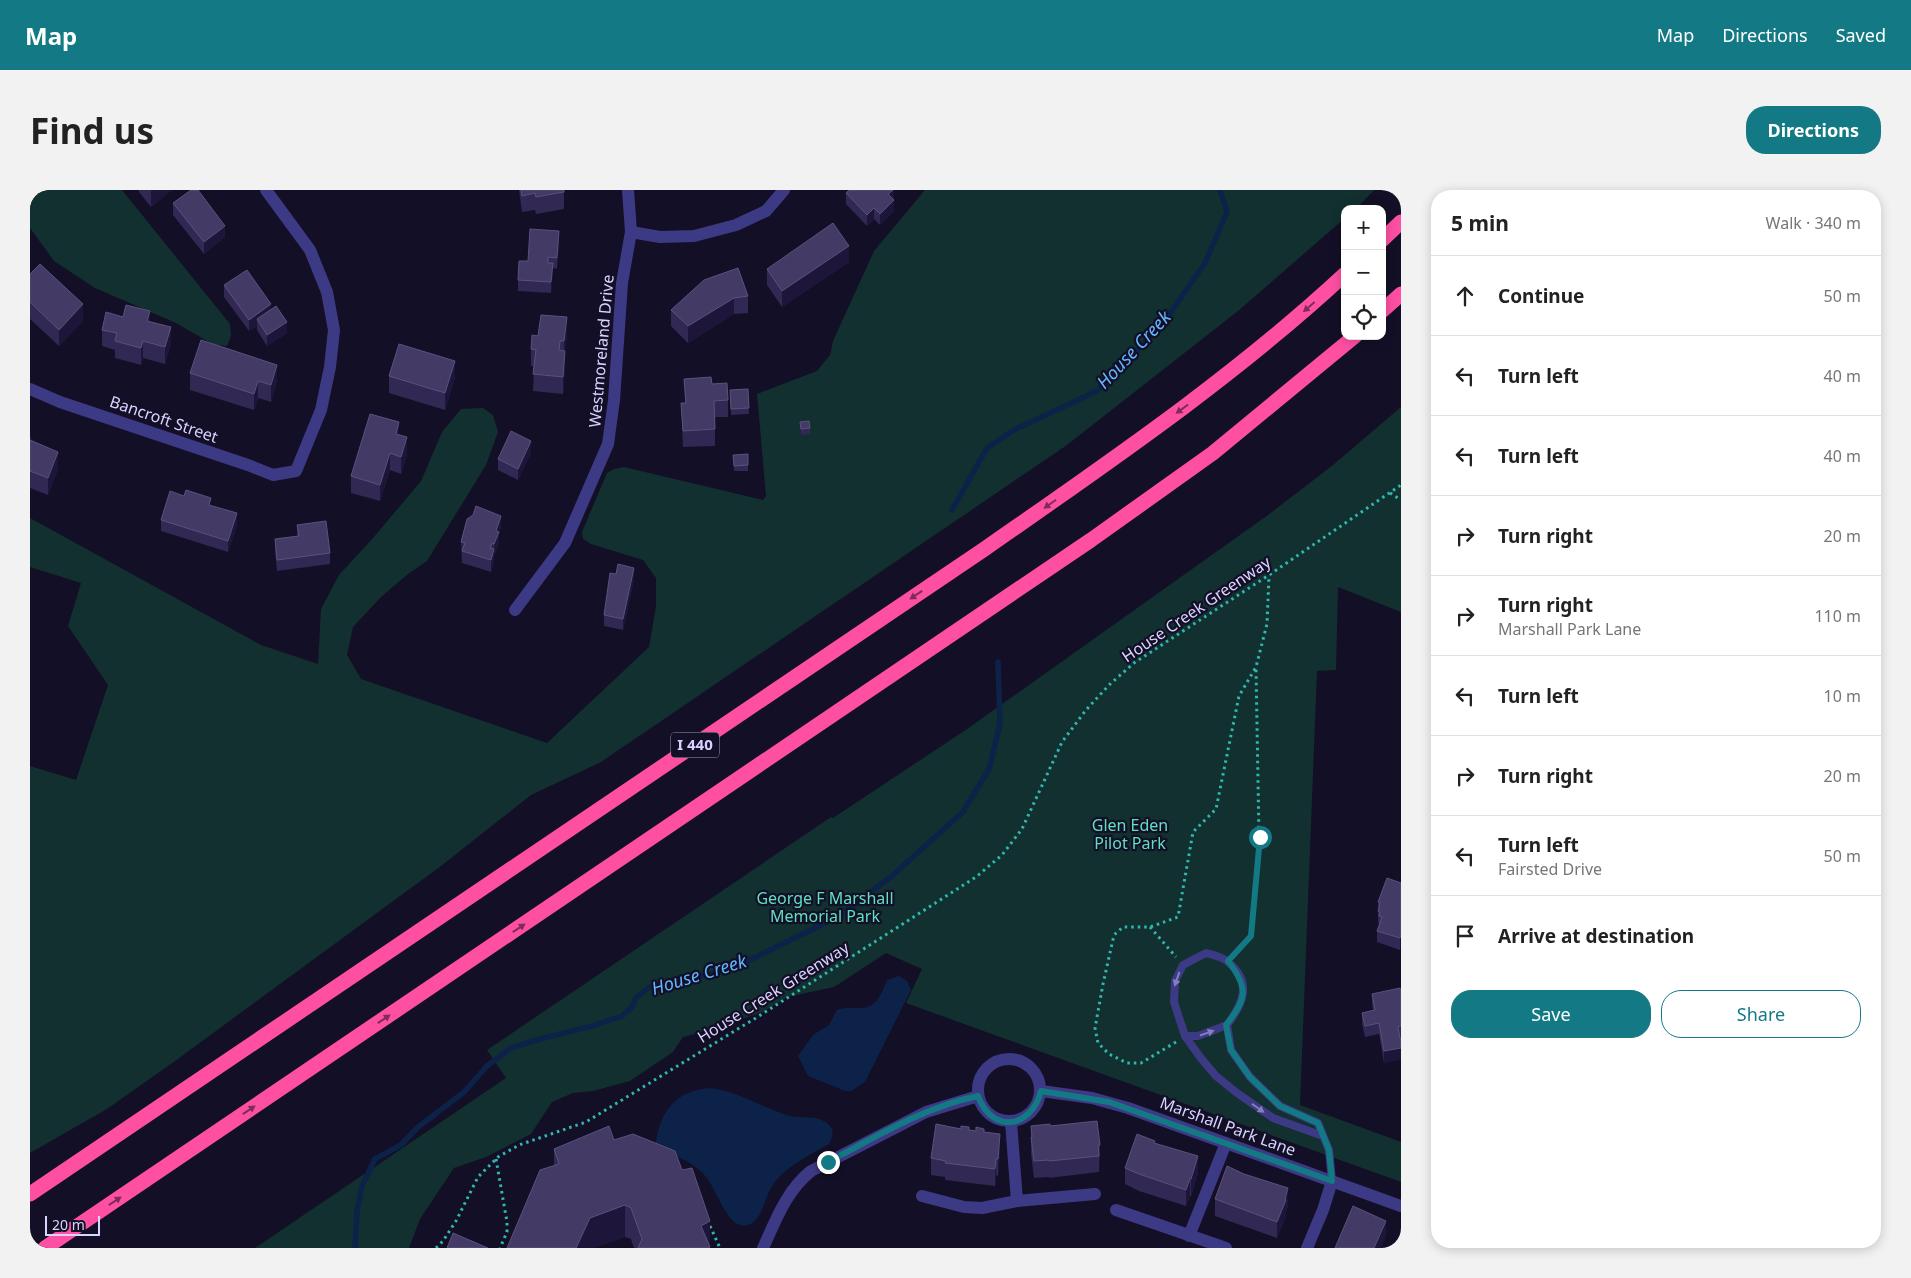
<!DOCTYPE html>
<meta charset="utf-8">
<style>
:root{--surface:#fff;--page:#f2f2f2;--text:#222;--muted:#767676;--line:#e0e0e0;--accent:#137a85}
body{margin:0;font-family:"Noto Sans",sans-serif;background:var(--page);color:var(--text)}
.controls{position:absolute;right:15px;top:15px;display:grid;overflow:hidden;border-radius:10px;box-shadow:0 2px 12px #0003}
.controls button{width:45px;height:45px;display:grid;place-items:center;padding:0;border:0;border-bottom:1px solid var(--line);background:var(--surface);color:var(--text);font:25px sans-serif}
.scale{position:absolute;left:15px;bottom:12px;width:55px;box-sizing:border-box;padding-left:5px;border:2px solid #d9d4ff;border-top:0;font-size:14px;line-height:18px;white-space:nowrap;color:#d9d4ff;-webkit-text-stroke:4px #130f26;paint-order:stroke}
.stop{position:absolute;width:15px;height:15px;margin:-11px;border:4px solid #137a85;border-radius:50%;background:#fff}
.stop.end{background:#137a85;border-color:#fff;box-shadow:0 1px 5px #0008}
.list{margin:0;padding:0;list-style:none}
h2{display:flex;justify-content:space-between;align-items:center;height:65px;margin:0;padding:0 20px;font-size:21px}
h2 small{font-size:16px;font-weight:400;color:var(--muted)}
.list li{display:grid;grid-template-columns:32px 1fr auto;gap:15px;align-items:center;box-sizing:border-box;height:80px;padding:0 20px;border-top:1px solid var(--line)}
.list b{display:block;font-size:19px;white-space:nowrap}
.list p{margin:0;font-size:16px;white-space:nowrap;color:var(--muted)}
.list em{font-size:16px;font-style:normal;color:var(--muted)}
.actions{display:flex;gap:10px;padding:15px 20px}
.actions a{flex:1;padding:11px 0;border:1px solid var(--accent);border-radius:20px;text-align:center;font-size:18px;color:var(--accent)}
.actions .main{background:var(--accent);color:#fff}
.icon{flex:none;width:28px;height:28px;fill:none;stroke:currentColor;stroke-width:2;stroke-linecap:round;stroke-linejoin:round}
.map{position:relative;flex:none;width:1371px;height:1058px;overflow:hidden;border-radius:20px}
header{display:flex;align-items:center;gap:30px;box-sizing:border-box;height:70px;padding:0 25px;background:var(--accent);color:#fff}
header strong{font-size:24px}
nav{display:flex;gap:28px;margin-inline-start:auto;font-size:18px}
.intro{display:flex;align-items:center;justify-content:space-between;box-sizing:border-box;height:120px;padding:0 30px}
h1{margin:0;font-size:35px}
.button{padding:12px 22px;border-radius:20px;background:var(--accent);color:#fff;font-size:18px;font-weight:700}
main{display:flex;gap:30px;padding:0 30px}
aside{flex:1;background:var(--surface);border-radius:20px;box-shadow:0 2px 12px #0003}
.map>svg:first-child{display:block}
.green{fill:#12302f}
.water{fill:#0c2248}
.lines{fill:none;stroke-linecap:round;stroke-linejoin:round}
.stream{stroke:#0c2248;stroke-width:5.5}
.path{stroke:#2fb8b0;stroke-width:3;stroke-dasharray:2.5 4;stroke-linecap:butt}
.lane{stroke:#3d3a85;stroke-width:8}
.street{stroke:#3d3a85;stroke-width:12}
.highway{stroke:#ff4fa3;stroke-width:15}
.wall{fill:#312854}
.shaded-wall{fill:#1d163a}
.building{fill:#433a66;stroke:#5a527e}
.oneway{fill:#7d2c5e}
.oneway2{fill:#837fbc}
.route{stroke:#137a85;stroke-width:6}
.labels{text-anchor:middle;stroke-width:4.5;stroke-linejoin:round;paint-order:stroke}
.shield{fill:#130f26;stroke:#9e99be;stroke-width:1}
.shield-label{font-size:15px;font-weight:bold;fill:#d9d4ff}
.street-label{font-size:16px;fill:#d9d4ff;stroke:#130f26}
.park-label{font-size:16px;fill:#5fe0c0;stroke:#130f26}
.water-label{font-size:18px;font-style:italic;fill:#62b6ff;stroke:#130f26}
</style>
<header>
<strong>Map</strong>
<nav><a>Map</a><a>Directions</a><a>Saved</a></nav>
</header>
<div class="intro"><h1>Find us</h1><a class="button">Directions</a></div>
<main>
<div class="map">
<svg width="1371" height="1058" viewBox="0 0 1371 1058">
<rect width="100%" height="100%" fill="#130f26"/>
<!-- green -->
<g class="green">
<path d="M0,0H92L200,134L201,146L197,156L186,155L177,151L146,133L65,98L24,71L0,38Z"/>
<path d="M895,0H1344L1326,19H1315V28L1208,121L1037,255L571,572L501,605L411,676L145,871L77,919L0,963V576L46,590L78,495L38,436L51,393L0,377V328L231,455L288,474L291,419L309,385L343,348L391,291L412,242L431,219L453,218L463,225L468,242L456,275L397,371L378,384L351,407L323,437L317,465L331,489L517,553L619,457L626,416V388L613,370L561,354L553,349L552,342L577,283L584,279L594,277L733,310L736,306L727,204L787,181L800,165L803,151L844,61Z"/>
<path d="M1371,217V422L1308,397L1306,480L1287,481L1270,915L1371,952V992L876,813L892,779L856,763L804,797L757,807L733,822L680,840L653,847L643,862L600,891L563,901L543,903L522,912L501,944L456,967L424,978L390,1029L379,1058H225L476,888L457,860L801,627L803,628L937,539L1238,325L1303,275Z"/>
</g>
<!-- water -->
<g class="water">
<path d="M869,786L877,791L881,800L835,892L821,901H815L778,886L768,866L783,845L799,835L807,820C816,817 821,818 831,818C847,818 852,802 857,790Z"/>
<path d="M679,898C709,901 732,918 760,926C772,929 790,924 800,936C805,942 802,948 799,954C779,966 753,977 741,998C734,1010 730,1040 710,1035C696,1031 686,1000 677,988C664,972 644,964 625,959C629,924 642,902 679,898Z"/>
</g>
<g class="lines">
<!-- stream -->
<g class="stream">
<path d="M922,320L957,258L984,240L1067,201L1120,147L1141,122L1175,73L1197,22L1190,0"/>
<path d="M325,1058L327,1022L332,996L345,969L371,955L387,938L434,902L457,876L481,858L510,849L562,836L592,826L602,817L606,808L618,798L640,791L681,784L712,774L783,739L816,721L863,685L933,622L959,579L970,534L968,472"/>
</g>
<!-- path -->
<g class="path">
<path d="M1360,303L1371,310"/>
<path d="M1120,737L1146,767"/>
<path d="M1206,762L1221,746L1229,647L1226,478"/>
<path d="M1146,852L1111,873H1097L1079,864L1068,853L1065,838L1073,794L1084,745L1093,737H1120L1148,727L1163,642L1186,619L1209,506L1226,477L1237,434L1239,386"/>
<path d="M466,969L477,1032V1042L470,1058"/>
<path d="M680,1036L690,1058"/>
<path d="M406,1058L413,1051L426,1031L448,987L468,967L489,955L556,932L729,826L946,687L972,665L992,639L1032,552L1056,520L1079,495L1104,473L1239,385L1371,295"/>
</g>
<!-- lane -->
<g class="lane">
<path d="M1155,846H1168L1197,835"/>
<path d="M1293,946L1243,928L1207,903L1186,886L1170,867L1155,846L1144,812L1145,791L1153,775L1176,763C1183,765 1193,767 1198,772C1223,792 1213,814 1197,835L1201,860L1220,887L1250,916L1288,933L1299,960L1302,991"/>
</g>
<!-- street -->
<g class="street">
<path d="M601,42L630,47L664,46L706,35L736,21L754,0"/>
<path d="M0,199L30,212L218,275L243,285L266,281L291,220L300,177L304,140L297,102L280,60L236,0"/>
<path d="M485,420L535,353L578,254L584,210L592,93L601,42L598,0"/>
<circle cx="979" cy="900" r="31"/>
<path d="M1011,901L1062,908L1098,918L1371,1016"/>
<path d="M981,932L987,1011"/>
<path d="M892,1006L934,1017L952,1018L987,1011L1065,1004"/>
<path d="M1086,1020L1196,1058"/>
<path d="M1159,1046L1196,953"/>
<path d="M733,1058C746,1030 756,1001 781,981L896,922L948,906"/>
<path d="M1277,1058L1293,1020L1302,991"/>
</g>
<!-- highway -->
<g class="highway">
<path d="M1352,50L1371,32"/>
<path d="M1352,121L1371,104"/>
<path d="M0,1004L956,358C1079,272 1204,187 1315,84"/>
<path d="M15,1058L1061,350L1183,263L1325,146"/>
</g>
</g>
<!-- wall -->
<g class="wall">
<path d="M109,0H142L121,17L109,2Z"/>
<path d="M489,0H534V19L506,24L505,20L492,22Z"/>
<path d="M864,0V21L850,35L844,29L837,36L816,14V3Z"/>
<path d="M143,13L195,47L174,64L143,25Z"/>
<path d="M529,52L527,79L523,78L521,103L488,101V90L498,71Z"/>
<path d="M819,72L752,117L737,95V79Z"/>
<path d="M708,78L718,106V123L704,124L658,153L641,136V120Z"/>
<path d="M0,84L53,131L29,156L0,129Z"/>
<path d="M194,95L241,119L257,143L237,156L227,140V136L219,141L194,107Z"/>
<path d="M93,127L120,132L141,154L135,174L113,168L111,175L85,168V160L72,156V140Z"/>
<path d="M537,144L535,161V178L533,204L503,201L504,176H501V159L508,146Z"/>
<path d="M160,183L247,191L241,212L228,208L224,220L160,200Z"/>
<path d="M359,186L425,188L415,220L359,203Z"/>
<path d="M654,189L682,194L698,210V227H685V256L653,257L651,213H655Z"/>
<path d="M718,199L719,224L701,225L700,200Z"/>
<path d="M770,232L780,238V244L771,245Z"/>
<path d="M0,244L1,251L28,279L18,305L0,298Z"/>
<path d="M369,245L377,264L371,284L360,280L350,311L321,303V286Z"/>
<path d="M501,263L488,290L468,280V269Z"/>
<path d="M718,264V281H704L703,265Z"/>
<path d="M181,316L207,335L198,362L131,341V330Z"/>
<path d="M267,335L300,363V374L247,381L245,360V349L267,346Z"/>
<path d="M471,337L469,344V353L464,366V370L461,382L432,373L431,352Z"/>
<path d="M586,384L604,389L593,440L574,436V425Z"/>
<path d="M1371,693L1370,760L1347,752V741L1349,736V733H1348V712Z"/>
<path d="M1371,802V869L1354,873L1349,844L1335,847L1332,834V823L1343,820L1342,815V804Z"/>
<path d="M1001,936L1070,955L1069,982L1019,988V987L1004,988L1001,964Z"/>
<path d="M931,939L954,942L970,961L968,986L966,985L965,996L915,990V987L901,985V968Z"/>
<path d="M584,950L680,1058H604L601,1049L595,1047L524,975V959Z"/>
<path d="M1125,953L1168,983L1161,1006H1160L1156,1016L1109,1001L1095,994V978Z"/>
<path d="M1185,1009L1258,1015L1256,1022V1026L1247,1048L1185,1026Z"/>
</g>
<!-- shaded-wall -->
<g class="shaded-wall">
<path d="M121,0H142L121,17Z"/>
<path d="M864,0V21L850,35V24L858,4Z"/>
<path d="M844,18V29L837,36V25Z"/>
<path d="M195,36V47L174,64V52Z"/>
<path d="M529,41V52L527,79V68Z"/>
<path d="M819,56V72L752,117V101Z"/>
<path d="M523,73V84L521,103V92Z"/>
<path d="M704,108V124L658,153V136Z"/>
<path d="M53,114V131L29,156V140Z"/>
<path d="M241,114V126L227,129V136L219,141V130Z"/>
<path d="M120,121V138L117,131Z"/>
<path d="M537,127V144L534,168V151Z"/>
<path d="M257,132V143L237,156V145Z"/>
<path d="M141,137V154L135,174V157Z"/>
<path d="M113,151V168L111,175V158Z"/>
<path d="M535,161V178L533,204V187Z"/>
<path d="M425,171V188L415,220V203Z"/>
<path d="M247,175V191L241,212V195Z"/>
<path d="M228,191V208L224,220V204Z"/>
<path d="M369,232V249L366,244Z"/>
<path d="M377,247V264L371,284V267Z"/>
<path d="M501,251V263L488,290V279Z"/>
<path d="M28,262V279L18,305V288Z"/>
<path d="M360,263V280L350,311V295Z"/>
<path d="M207,323V335L198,362V351Z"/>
<path d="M471,326V337L469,344V353L464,366V370L461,382V370L464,359L466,341Z"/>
<path d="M604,378V389L593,440V429Z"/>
<path d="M1371,746V757L1370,760V748Z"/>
<path d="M1371,858V869L1354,873V861Z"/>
<path d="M970,944V961L968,986V969Z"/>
<path d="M1168,966V983L1161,1006V989Z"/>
<path d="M966,969V985L965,996V979Z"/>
<path d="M1160,989V1006L1156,1016V1000Z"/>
<path d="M1258,998V1015L1256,1022V1026L1247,1048V1032Z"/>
<path d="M595,1015V1047L565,1058H546L560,1028Z"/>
<path d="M680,1031V1058H671V1036Z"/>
<path d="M1356,1031V1047L1351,1058H1344Z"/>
</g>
<!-- building -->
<g class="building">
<path d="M161,0H168L195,36L174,52L143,13Z"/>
<path d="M491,0H534V2L506,7L505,3L492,6Z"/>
<path d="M819,0H863L858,4L864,10L850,24L844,18L837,25L816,3Z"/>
<path d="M803,33L819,56L752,101L737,79Z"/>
<path d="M500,39L529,41L527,68L518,67V73H523L521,92L488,90L489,71H498Z"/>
<path d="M10,74L53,114L29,140L0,112V84Z"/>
<path d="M708,78L718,106L704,108L658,136L641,120L674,90Z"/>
<path d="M217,80L241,114L219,130L194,95Z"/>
<path d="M96,115L120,121L117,131L141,137L135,157L113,151L111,158L85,151L87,143L72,140L76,122L93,127Z"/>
<path d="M246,116L257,132L237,145L227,129Z"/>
<path d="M511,125L537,127L534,151H530L529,160L535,161L533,187L503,184L506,160L501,159L502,145L508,146Z"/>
<path d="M171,150L247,175L241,195L228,191L224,204L160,183Z"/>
<path d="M369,154L425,171L415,203L359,186Z"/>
<path d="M681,187L682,194L697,193L698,210L684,211L685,239L653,241L651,213H656L654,189Z"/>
<path d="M718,199L719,218L701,219L700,200Z"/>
<path d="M340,224L369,232L366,244L377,247L371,267L360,263L350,295L321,286Z"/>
<path d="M779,231L780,238L771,239L770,232Z"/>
<path d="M481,241L501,251L488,279L468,269Z"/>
<path d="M0,250L28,262L18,288L0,281Z"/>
<path d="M718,264V275L704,276L703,265Z"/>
<path d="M156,300L181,308L179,315L207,323L198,351L131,330L140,301L154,306Z"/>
<path d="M446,316L471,326L466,341L469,342L464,354L462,353L460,358L464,359L461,370L432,361L435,353L431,352L437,329L443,325Z"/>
<path d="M296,331L300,363L247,370L245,349L269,346L267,335Z"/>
<path d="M588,374L604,378L593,429L574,425L580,383L586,384Z"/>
<path d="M1357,688L1371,693V746L1370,748L1347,741L1352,727L1349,726L1350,722L1348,721L1350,713L1348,712Z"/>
<path d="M1370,798L1371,802V836L1368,837L1370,848H1371V858L1354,861L1349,833L1335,836L1332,823L1345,820L1342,804Z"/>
<path d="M1067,931L1070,955H1068L1069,966L1019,971V970L1004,971L1001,947H1002L1001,936L1020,934V936Z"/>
<path d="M906,934L931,939V936L939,937V940L946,941V937L954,939V942L970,944L968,969H966L965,979L915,973L916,971L901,968Z"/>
<path d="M579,936L584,950L603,944L645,961L652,980L662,978L680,1031L671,1036L680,1057L679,1058H608L612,1049L601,1018L595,1015L560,1028L546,1058H477L510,980L529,974L524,959Z"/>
<path d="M1107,944L1125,951L1124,953L1168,966L1161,989H1160L1156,1000L1109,984L1095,978Z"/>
<path d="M1197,976L1214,984L1258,998L1255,1009L1256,1010L1247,1032L1185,1009Z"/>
<path d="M1323,1016L1356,1031L1344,1058H1305Z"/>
<path d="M423,1043L458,1058H417Z"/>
</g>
<!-- one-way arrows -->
<defs><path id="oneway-solid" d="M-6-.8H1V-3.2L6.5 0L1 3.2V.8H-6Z" transform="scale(1.25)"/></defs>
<g class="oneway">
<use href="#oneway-solid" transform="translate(1279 117) rotate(139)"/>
<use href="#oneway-solid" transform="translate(1152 219) rotate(144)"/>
<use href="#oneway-solid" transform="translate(1020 314) rotate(145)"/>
<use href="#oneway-solid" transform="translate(886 405) rotate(146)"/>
<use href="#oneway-solid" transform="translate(489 738) rotate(-34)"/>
<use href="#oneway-solid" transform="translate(354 829) rotate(-34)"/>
<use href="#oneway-solid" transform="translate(219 920) rotate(-34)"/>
<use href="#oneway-solid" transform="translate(85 1011) rotate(-34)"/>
</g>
<g class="oneway2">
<use href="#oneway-solid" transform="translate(1147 789) rotate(109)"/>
<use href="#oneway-solid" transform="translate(1177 843) rotate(-19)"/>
<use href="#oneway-solid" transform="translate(1228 918) rotate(35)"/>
</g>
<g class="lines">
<!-- route -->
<path class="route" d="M798,972C846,947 894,917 948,906C962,944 1001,939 1011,901L1079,912L1302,991L1299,960L1288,933L1250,916L1220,887L1201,860L1196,835C1217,809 1219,798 1198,771L1221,746L1230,647"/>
</g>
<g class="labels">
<!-- shield labels -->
<rect class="shield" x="641" y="542.5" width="48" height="25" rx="4"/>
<g class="shield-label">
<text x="665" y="560">I 440</text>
</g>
<!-- street labels -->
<g class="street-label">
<text transform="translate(571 161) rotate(-85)" y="6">Westmoreland Drive</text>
<text transform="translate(134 229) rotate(19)" y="6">Bancroft Street</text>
<text transform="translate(1166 419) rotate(-34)" y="6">House Creek Greenway</text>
<text transform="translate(743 802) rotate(-32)" y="6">House Creek Greenway</text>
<text transform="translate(1198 936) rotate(20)" y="6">Marshall Park Lane</text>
</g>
<!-- park labels -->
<g class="park-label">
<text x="1100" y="641">Glen Eden<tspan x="1100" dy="18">Pilot Park</tspan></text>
<text x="795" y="714">George F Marshall<tspan x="795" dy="18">Memorial Park</tspan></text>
</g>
<!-- water labels -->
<g class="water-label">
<text transform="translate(1104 160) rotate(-47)" y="6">House Creek</text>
<text transform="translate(669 785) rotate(-17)" y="6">House Creek</text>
</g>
</g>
</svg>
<div class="controls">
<button>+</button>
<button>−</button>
<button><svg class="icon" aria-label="locate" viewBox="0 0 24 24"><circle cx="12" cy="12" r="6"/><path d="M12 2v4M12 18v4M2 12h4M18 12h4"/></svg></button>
</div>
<div class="scale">20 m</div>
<div class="stop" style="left:1230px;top:647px"></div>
<div class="stop end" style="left:798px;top:972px"></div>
</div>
<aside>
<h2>5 min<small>Walk · 340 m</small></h2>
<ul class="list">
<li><svg class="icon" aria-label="ahead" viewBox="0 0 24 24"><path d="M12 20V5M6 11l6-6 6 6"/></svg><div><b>Continue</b></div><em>50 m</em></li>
<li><svg class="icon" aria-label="left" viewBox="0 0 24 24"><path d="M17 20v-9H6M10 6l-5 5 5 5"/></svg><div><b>Turn left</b></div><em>40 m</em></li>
<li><svg class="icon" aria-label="left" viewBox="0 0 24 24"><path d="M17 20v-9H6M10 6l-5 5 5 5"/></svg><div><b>Turn left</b></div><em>40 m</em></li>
<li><svg class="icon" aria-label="right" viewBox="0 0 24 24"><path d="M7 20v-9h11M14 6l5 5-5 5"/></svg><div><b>Turn right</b></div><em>20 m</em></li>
<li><svg class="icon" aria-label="right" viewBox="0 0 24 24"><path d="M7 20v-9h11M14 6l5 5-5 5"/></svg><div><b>Turn right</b><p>Marshall Park Lane</p></div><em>110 m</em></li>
<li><svg class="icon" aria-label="left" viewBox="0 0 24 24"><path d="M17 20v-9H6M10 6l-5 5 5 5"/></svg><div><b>Turn left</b></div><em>10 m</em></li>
<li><svg class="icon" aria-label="right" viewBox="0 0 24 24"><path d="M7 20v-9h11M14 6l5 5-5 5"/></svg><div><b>Turn right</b></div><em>20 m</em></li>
<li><svg class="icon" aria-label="left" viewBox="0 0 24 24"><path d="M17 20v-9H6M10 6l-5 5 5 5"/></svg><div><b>Turn left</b><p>Fairsted Drive</p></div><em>50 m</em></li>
<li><svg class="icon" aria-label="arrive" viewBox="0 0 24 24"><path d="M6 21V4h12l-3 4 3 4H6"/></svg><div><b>Arrive at destination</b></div></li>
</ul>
<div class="actions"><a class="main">Save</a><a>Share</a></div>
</aside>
</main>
